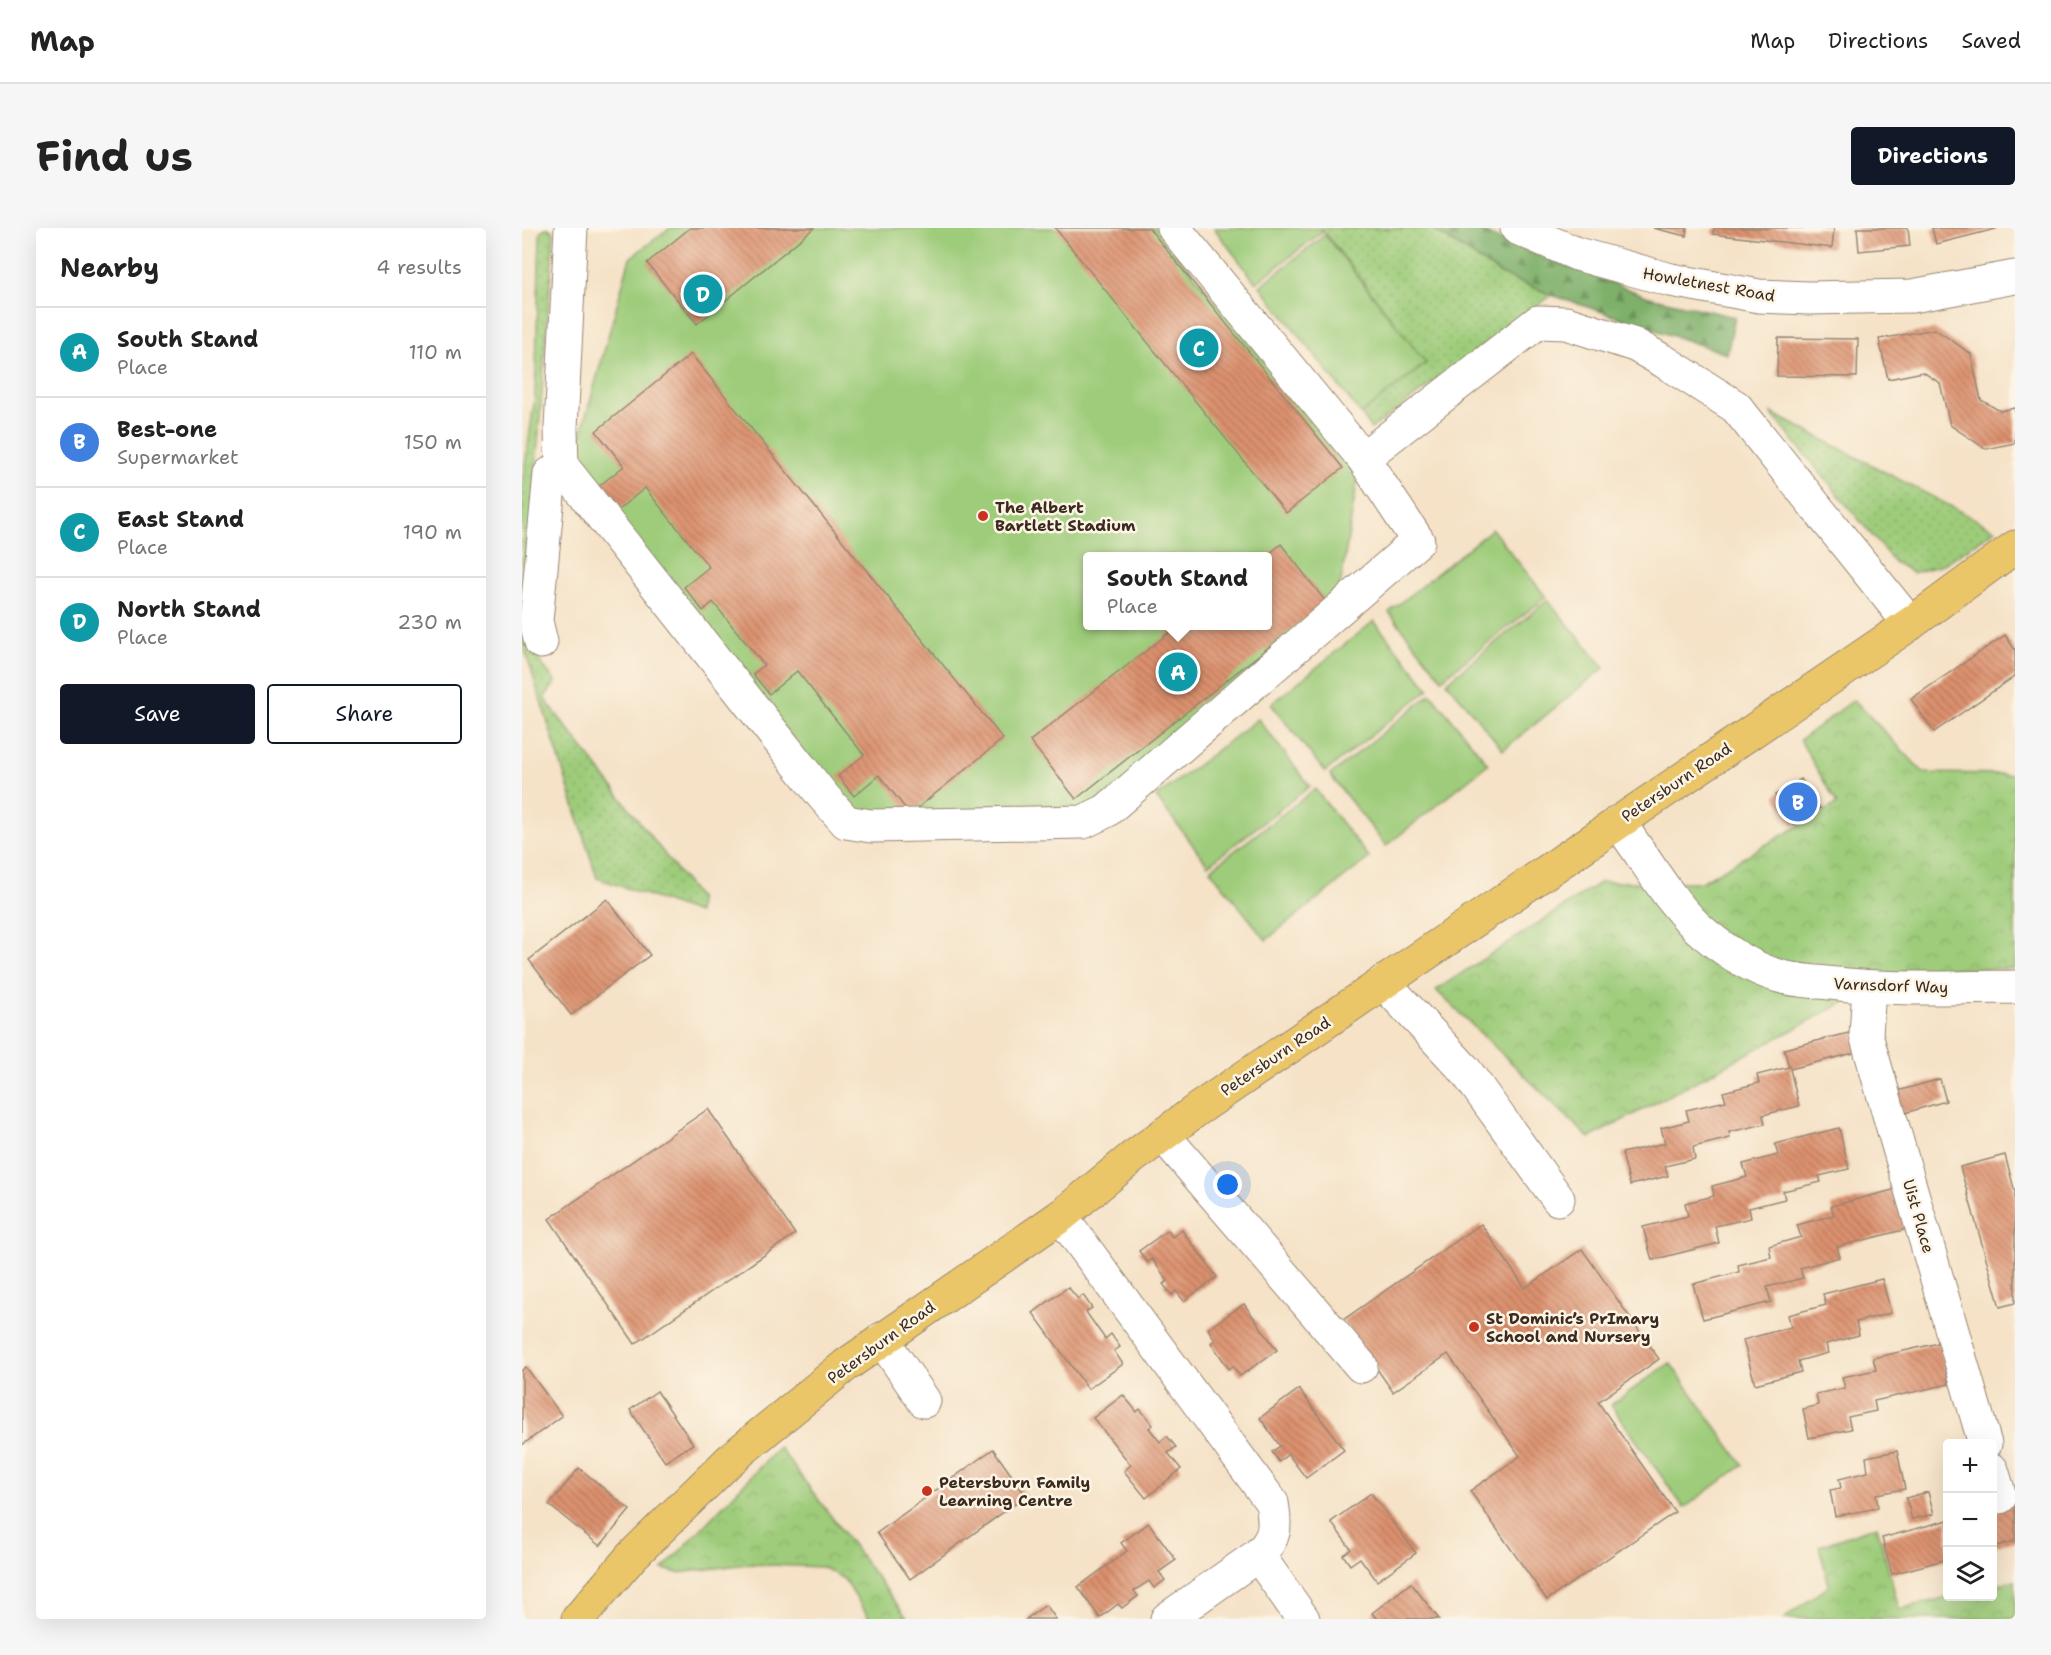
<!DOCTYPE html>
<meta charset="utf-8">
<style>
:root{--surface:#fff;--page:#f6f6f6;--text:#222;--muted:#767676;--line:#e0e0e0;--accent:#111827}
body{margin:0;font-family:"Shantell Sans",sans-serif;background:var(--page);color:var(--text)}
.controls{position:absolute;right:18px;bottom:18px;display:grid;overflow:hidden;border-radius:6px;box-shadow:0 6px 24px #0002}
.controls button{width:54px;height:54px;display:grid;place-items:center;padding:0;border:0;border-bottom:2px solid var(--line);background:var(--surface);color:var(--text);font:30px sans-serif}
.you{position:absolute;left:706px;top:957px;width:21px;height:21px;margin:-15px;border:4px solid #fff;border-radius:50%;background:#1a73e8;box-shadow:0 0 0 9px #1a73e833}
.badge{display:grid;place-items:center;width:39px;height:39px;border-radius:50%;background:var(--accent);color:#fff;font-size:20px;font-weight:700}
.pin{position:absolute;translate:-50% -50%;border:3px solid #fff;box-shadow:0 2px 6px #0006}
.popup{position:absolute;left:561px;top:324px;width:189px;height:78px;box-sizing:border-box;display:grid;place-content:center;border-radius:6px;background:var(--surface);filter:drop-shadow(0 2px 4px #0005);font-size:20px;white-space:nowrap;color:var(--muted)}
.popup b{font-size:22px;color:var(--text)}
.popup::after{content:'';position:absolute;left:50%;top:100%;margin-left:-12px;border:12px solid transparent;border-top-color:var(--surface)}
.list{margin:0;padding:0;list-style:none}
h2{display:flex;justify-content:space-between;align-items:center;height:78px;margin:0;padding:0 24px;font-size:26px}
h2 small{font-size:20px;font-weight:400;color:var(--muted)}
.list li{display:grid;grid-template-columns:39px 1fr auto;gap:18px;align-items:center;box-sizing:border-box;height:90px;padding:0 24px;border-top:2px solid var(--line)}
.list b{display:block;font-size:22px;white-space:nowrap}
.list p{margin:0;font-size:20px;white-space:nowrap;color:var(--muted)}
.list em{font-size:20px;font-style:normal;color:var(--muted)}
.actions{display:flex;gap:12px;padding:18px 24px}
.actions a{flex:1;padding:14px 0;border:2px solid var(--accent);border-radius:6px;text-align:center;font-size:21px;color:var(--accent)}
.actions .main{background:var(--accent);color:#fff}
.icon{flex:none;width:33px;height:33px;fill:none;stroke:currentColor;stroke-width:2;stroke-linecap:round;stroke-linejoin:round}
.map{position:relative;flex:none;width:1493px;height:1391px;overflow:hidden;border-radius:6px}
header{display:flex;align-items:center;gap:36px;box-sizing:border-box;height:84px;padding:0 30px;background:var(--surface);border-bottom:2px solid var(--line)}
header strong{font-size:28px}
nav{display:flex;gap:33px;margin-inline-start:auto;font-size:21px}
.intro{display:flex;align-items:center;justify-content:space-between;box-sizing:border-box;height:144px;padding:0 36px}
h1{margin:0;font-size:42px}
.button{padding:15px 27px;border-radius:6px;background:var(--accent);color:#fff;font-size:21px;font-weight:700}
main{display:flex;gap:36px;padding:0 36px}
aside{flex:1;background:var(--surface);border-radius:6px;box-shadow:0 6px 24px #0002}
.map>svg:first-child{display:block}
.grass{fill:url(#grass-dots);stroke:#6c7b4c;stroke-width:1.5}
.forest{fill:url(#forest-firs);stroke:#5c6d44;stroke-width:1.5}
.park{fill:url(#park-crowns);stroke:#6c7b4c;stroke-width:1.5}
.garden{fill:#9ecc7a;stroke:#6c7b4c;stroke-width:1.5;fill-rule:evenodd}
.building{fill:url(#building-back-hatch)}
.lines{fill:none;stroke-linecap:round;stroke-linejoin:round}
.minor-casing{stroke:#988672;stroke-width:35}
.major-casing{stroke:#988672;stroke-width:35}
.minor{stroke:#fff;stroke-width:33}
.major{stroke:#eac669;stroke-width:33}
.poi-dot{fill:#c8321e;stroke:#fcf5e5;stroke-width:2}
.labels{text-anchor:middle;stroke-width:5;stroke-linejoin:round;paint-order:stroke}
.street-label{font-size:16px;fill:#3b2a1e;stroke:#fcf5e5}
.poi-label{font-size:16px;font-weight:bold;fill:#3b2a1e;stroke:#fcf5e5;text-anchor:start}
</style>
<header>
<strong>Map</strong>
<nav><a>Map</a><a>Directions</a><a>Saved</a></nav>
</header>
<div class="intro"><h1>Find us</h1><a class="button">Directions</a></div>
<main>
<aside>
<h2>Nearby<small>4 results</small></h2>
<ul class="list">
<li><span class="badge" style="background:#0f9aa8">A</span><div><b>South Stand</b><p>Place</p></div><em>110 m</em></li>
<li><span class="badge" style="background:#3f7fe0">B</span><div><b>Best-one</b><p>Supermarket</p></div><em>150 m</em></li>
<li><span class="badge" style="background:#0f9aa8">C</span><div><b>East Stand</b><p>Place</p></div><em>190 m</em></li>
<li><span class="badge" style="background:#0f9aa8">D</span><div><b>North Stand</b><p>Place</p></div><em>230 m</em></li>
</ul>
<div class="actions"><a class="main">Save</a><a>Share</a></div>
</aside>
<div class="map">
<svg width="1493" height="1391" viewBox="0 0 1493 1391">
<defs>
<pattern id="grass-dots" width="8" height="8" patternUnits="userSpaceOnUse" patternTransform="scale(1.5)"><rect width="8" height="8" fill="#9ecc7a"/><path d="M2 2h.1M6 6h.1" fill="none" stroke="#89af69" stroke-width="1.8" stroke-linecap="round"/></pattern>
<pattern id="forest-firs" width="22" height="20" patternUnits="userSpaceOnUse" patternTransform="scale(1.5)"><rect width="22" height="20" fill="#7eb06a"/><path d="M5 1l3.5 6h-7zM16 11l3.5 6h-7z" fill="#688f57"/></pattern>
<pattern id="park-crowns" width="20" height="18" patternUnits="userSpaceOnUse" patternTransform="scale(1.5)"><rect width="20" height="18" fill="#9ecc7a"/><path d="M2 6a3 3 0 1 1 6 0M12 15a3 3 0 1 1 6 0" fill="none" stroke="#89af69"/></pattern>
<pattern id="building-back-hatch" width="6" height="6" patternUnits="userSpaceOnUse" patternTransform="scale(1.5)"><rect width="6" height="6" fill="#dc916e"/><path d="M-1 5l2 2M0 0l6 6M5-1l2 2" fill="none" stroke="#b4775a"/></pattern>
</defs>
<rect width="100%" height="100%" fill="#fcf5e5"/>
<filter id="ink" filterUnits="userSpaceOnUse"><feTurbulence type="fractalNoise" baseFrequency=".0167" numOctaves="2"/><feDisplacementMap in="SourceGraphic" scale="12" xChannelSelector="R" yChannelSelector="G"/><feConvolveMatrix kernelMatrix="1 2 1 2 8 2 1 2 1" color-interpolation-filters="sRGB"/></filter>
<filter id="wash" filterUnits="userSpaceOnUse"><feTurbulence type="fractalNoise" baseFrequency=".008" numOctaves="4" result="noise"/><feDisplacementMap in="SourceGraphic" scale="24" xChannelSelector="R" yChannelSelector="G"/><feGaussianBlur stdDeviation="1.35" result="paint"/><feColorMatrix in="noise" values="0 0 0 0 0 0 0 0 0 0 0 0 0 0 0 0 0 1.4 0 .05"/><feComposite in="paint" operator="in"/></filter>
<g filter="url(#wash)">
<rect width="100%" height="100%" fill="#f5e2c7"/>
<!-- grass -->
<g class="grass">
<path d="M23,0H27L32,5L7,333L6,406L14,429L34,454L22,470L177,671L176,685L75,650L0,413V257L13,169L18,5Z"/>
<path d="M799,0H909L979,46L1030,67L849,201L839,186L904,135Z"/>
<path d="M1248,184L1474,302L1420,337L1391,345L1372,334Z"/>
</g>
<!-- forest -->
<path class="forest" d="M909,0H952L1010,25L1127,69L1213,89L1205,126L1030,67L979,46Z"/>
<!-- park -->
<g class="park">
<path d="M1332,472L1402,545L1493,546V741L1387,740L1067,910L914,762L1079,654H1179L1315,576L1278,512Z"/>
<path d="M257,1219L386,1391H348L322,1351L300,1339L225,1336L156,1345L141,1341Z"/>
<path d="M1355,1298L1377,1381L1427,1369L1470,1368L1471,1358L1493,1352V1391H1262L1307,1357L1297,1318Z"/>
</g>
<!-- garden -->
<g class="garden">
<path d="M148,0H634L836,248L815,378L562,586L333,591L51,235L108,30ZM566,328H746V398H566Z"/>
<path d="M692,0H799L801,3L734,55Z"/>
<path d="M803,7L904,135L839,186L738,58Z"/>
<path d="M970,301L1024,369L920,451L867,384Z"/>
<path d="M1026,372L1082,440L981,522L925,454Z"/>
<path d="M852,393L907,461L803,544L749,476Z"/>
<path d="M909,466L966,536L864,618L808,547Z"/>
<path d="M736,491L788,558L686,637L634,569Z"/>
<path d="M793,561L847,630L744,712L688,642Z"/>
<path d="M1148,1135L1221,1237L1162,1280L1089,1177Z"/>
</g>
<g id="blocks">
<!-- building -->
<g class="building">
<path d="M168,0H292L175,96L125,35Z"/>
<path d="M533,0H627L821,240L764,285Z"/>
<path d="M1131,0H1165L1164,8Z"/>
<path d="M1192,0H1312L1310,20L1191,6Z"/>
<path d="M1335,0H1386L1388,18L1337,23Z"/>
<path d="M1410,0H1474V1L1414,16Z"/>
<path d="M1413,101L1449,126L1459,172L1478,183L1493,180V215L1464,221L1428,197L1418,155L1401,144L1366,151L1357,111Z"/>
<path d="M1256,110L1336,111L1335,149L1255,148Z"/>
<path d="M169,126L481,511L388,586L357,547L332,568L316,548L342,527L275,443L247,466L231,446L242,437L191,374L181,383L162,359L187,339L123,260L96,282L77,258L102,238L74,203Z"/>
<path d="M759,316L804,374L554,571L508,513L656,398H746V327Z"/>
<path d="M1483,407L1493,422V448L1412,504L1389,471Z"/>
<path d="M1279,551L1298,580L1272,597L1253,567Z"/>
<path d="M85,671L128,727L49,787L7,732Z"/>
<path d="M1331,804L1336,824L1268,841L1277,878L1241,887L1243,896L1207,904L1208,910L1171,919L1173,931L1143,938L1146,948L1108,957L1100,925L1143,915L1139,900L1167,893L1164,882L1204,873L1201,864L1237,855L1235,847L1267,839L1262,821Z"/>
<path d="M1418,851L1424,873L1379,886L1372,864Z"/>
<path d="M186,881L273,1006L113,1116L27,991Z"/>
<path d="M1317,900L1327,941L1297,948L1299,954L1261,963L1263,971L1227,980L1229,990L1193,998L1197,1015L1130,1032L1121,999L1166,988L1163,975L1192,968L1190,958L1225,949L1221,936L1256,927L1253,916Z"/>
<path d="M1483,927L1493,964V1075L1478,1079L1438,939Z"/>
<path d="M1375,961L1385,1001L1315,1019L1318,1029L1278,1040L1281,1050L1245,1059L1249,1074L1181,1091L1171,1056L1217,1044L1216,1037L1249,1029L1247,1018L1279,1009L1275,997L1312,987L1309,978Z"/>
<path d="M959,996L1003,1060L1060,1021L1137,1131L1076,1174L1153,1284L1025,1372L948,1263L998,1228L926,1126L871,1164L821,1092Z"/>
<path d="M646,1002L650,1009L660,1002L695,1049L662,1073L654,1063L650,1067L641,1056L646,1053L630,1031L625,1034L617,1023Z"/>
<path d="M1360,1051L1369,1085L1334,1094L1337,1107L1304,1116L1306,1125L1276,1133L1279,1144L1233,1156L1221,1112L1269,1099L1266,1087L1304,1077L1301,1066Z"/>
<path d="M546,1059L556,1071L561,1067L570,1080L564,1084L583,1111L589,1106L598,1119L592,1123L601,1136L566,1161L511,1085Z"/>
<path d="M722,1076L755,1122L718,1148L711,1138L707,1141L689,1115L693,1112L686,1101Z"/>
<path d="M1417,1115L1427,1156L1352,1173L1354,1183L1326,1189L1329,1201L1287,1210L1281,1181L1296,1177L1294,1166L1323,1160L1320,1149L1354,1142L1351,1130Z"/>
<path d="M4,1139L40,1188L0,1217V1142Z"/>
<path d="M777,1161L822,1222L784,1250L766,1226L757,1234L750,1224L758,1218L738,1190Z"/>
<path d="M135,1163L171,1216L143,1234L108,1182Z"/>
<path d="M601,1167L615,1184L618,1181L631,1197L627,1200L638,1214L645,1208L654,1219L646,1225L659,1241L624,1270L602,1243L609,1237L571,1190Z"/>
<path d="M471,1221L504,1268L388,1351L355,1305Z"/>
<path d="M1375,1223L1383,1261L1354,1266L1356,1280L1313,1288L1308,1262L1319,1260L1317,1251L1346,1244L1344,1229Z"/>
<path d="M57,1240L108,1282L78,1318L27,1277Z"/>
<path d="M1406,1264L1412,1286L1390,1291L1384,1270Z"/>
<path d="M849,1265L894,1325L855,1353L838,1330L828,1337L821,1327L829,1321L809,1294Z"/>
<path d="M1493,1274V1313L1470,1319V1280Z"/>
<path d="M1426,1292V1331L1370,1346L1360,1310Z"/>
<path d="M627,1295L654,1332L637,1344L643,1352L632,1360L627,1353L612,1363L616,1368L600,1380L596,1376L578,1390L556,1359L605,1323L599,1315Z"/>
<path d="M889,1355L917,1391H855L850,1385Z"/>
<path d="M524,1377L534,1391H504Z"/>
</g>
</g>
</g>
<g filter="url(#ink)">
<use href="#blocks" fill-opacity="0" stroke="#988672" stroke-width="1.5"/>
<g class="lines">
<defs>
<g id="minor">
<path d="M49,0L39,200L40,238L301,568L324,594L349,598L561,594L584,583L896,313L841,230L652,0"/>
<path d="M995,0L1055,26L1149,52L1237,68L1287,70L1390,68L1493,49"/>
<path d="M841,230L1016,94L1044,95L1113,117L1143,134L1214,179L1388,396"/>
<path d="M19,414L14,393L28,246L40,238"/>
<path d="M1096,594C1122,628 1144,669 1175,699C1196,718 1229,741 1257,748C1273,753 1290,753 1306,755C1368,762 1431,760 1493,759"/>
<path d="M861,754L943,842L1036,971"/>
<path d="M1347,760L1344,807L1463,1216"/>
<path d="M641,907L839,1138"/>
<path d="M539,988L750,1275C754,1299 754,1310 736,1327L645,1391"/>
<path d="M360,1111L402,1173"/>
<path d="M1470,1242L1478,1269"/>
<path d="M736,1327L781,1391"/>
</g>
<path id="major" d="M56,1391L110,1328L208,1232L238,1207L324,1137L539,988L611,929L676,881L1388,396L1493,319"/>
</defs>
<!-- minor casing -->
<use href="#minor" class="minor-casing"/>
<!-- major casing -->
<use href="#major" class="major-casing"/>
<!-- minor -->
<use href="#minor" class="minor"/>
<!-- major -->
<use href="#major" class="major"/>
</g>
</g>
<!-- markers -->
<g class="poi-dot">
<circle cx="461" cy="288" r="6"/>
<circle cx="952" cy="1099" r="6"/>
<circle cx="405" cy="1263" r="6"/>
</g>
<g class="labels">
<!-- street labels -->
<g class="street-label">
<text transform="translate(1187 56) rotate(10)" y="6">Howletnest Road</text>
<text transform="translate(1154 554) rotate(-34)" y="6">Petersburn Road</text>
<text transform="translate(1369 757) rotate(2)" y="6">Varnsdorf Way</text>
<text transform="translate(753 828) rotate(-34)" y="6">Petersburn Road</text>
<text transform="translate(1397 988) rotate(74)" y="6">Uist Place</text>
<text transform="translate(359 1114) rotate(-36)" y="6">Petersburn Road</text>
</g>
<!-- poi labels -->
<g class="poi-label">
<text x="473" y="285">The Albert<tspan x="473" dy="18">Bartlett Stadium</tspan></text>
<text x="964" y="1096">St Dominic’s PrImary<tspan x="964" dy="18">School and Nursery</tspan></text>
<text x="417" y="1260">Petersburn Family<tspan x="417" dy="18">Learning Centre</tspan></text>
</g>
</g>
</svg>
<div class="controls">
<button>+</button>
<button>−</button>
<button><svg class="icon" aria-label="layers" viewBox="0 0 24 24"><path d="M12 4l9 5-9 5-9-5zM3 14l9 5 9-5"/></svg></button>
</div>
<div class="you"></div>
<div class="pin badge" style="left:656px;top:444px;background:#0f9aa8">A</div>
<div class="popup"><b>South Stand</b>Place</div>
<div class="pin badge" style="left:1276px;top:574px;background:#3f7fe0">B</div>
<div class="pin badge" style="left:677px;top:120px;background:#0f9aa8">C</div>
<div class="pin badge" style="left:181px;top:66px;background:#0f9aa8">D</div>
</div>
</main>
